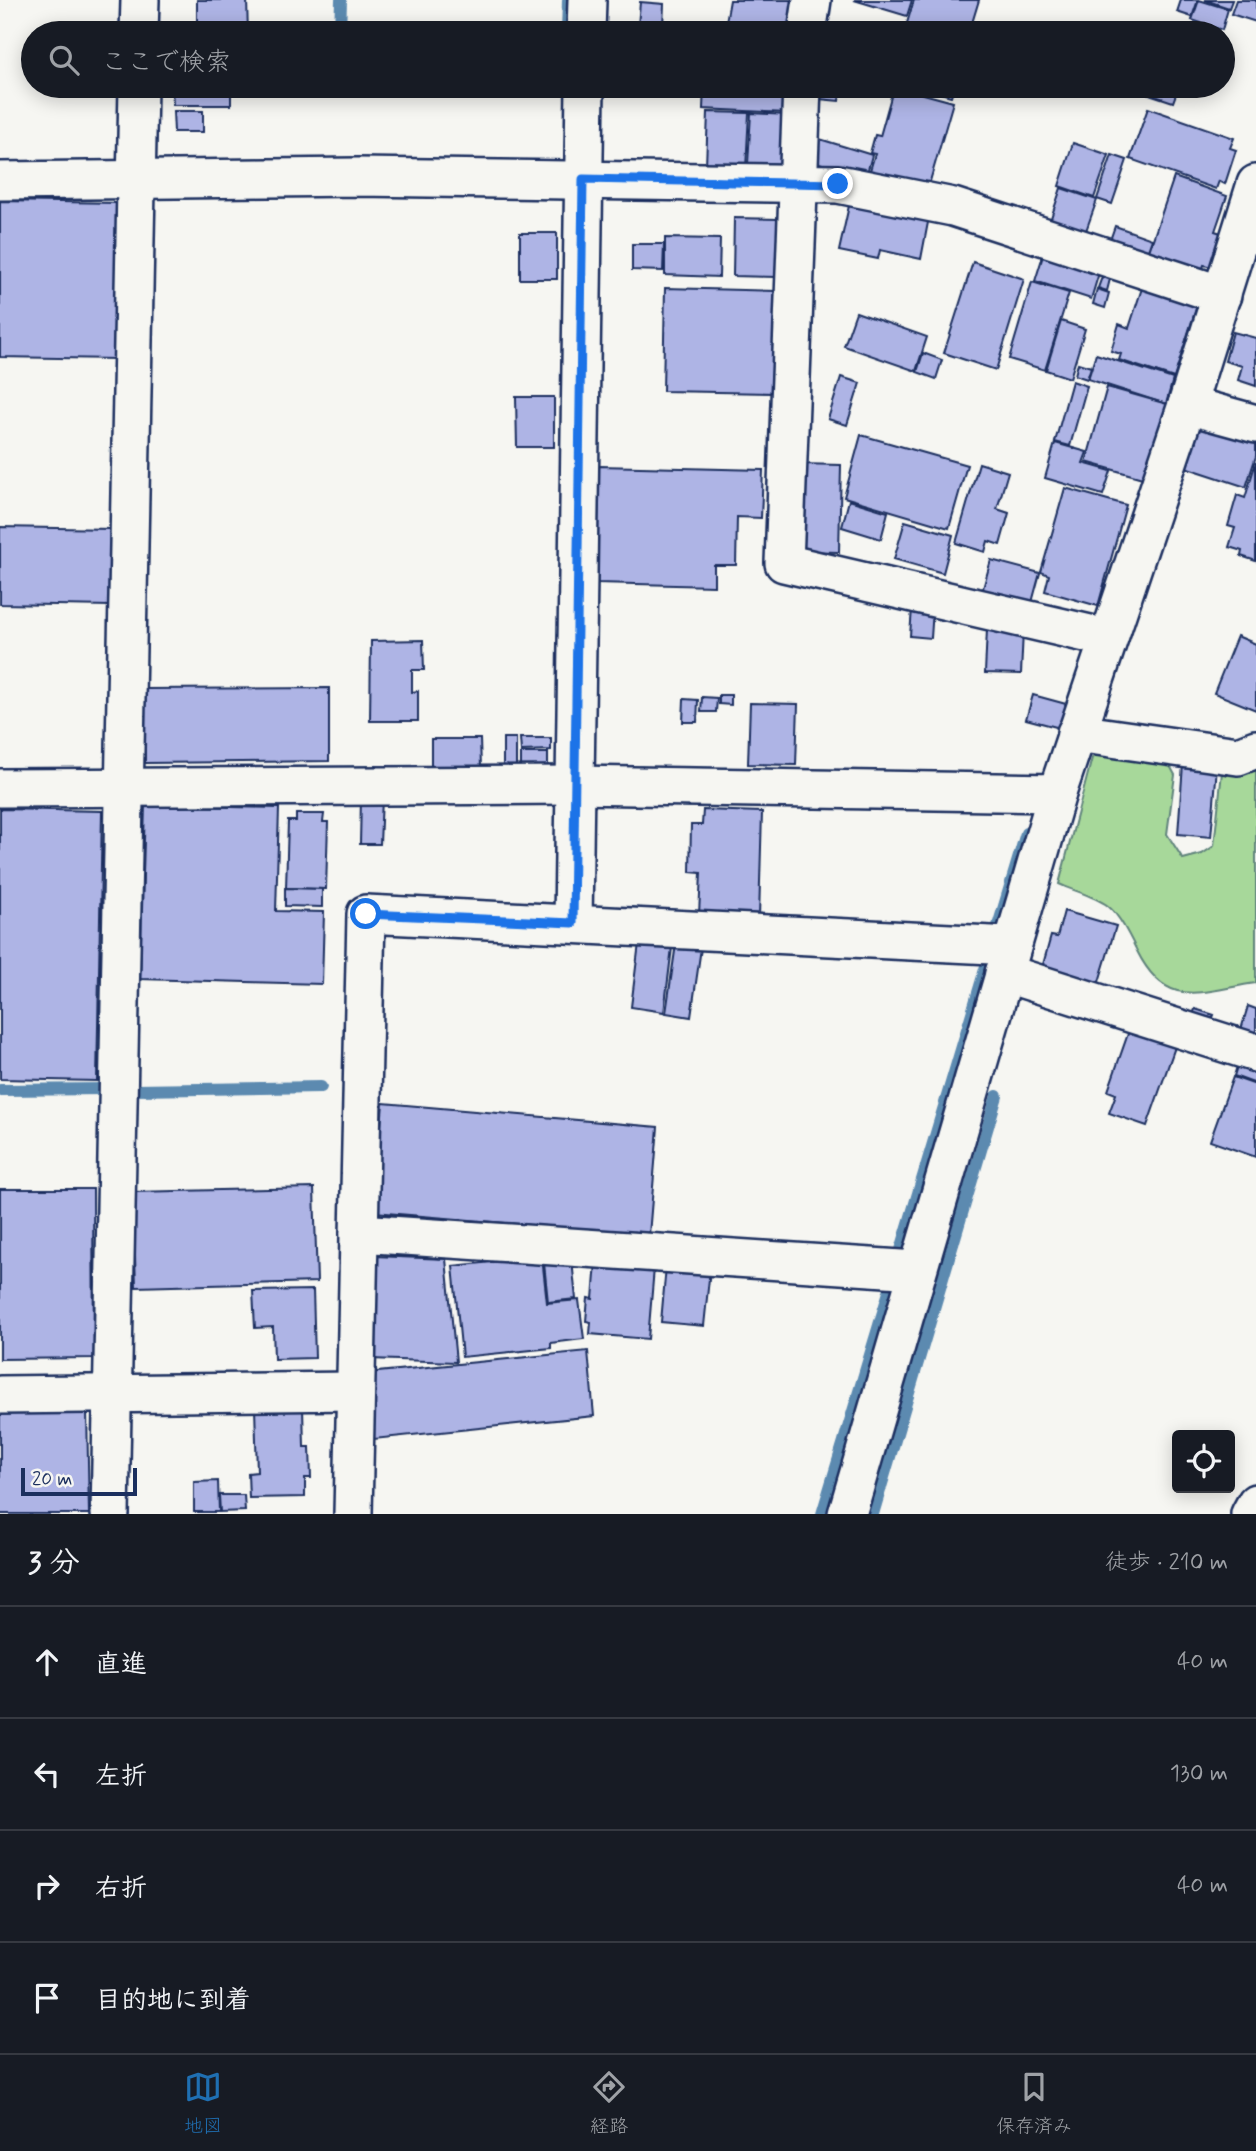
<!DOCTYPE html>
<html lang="ja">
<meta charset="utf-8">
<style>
:root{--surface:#171b24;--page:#242831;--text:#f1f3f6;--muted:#9ea1a6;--line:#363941;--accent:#1f6fb2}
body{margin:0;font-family:Mynerve,"Klee One",sans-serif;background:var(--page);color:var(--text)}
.controls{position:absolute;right:21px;bottom:21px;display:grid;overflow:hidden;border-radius:7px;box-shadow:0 4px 18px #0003}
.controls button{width:63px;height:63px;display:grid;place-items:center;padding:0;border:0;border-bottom:2px solid var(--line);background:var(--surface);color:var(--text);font:35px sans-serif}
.scale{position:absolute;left:21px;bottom:18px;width:116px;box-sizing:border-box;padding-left:7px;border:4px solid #1b2f5e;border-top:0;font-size:19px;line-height:24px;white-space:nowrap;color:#1b2f5e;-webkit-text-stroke:5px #f6f6f2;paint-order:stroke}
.stop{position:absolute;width:21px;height:21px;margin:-16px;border:5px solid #1a73e8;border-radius:50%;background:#fff}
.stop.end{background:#1a73e8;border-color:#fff;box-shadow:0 2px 7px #0008}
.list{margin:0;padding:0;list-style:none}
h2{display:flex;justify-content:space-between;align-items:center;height:91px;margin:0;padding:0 28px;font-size:30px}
h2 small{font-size:23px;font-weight:400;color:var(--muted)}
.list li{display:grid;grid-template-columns:46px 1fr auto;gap:21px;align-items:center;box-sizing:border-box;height:112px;padding:0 28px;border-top:2px solid var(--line)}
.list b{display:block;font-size:26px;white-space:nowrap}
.list em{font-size:23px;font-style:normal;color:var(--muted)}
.icon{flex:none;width:38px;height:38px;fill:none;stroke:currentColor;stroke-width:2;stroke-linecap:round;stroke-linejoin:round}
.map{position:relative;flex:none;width:1256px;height:1514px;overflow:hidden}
.search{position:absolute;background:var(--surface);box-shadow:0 4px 18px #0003;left:21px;right:21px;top:21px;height:77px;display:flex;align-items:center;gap:18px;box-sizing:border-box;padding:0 24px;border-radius:38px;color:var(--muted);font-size:26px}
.sheet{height:539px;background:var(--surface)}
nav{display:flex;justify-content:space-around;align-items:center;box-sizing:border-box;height:98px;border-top:2px solid var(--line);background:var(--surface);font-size:19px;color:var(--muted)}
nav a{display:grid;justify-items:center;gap:4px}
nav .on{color:var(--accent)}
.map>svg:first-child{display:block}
.green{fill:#a7d89a;stroke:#61847c;stroke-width:2}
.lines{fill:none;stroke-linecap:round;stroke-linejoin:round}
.stream{stroke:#5c8ab0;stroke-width:12}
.building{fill:#aeb4e5;stroke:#1b2f5e;stroke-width:2}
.minor-casing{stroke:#1b2f5e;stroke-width:42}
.minor{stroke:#f6f6f2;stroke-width:37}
.route{stroke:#1a73e8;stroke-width:9}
</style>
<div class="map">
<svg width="1256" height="1514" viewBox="0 0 1256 1514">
<rect width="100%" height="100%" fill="#f6f6f2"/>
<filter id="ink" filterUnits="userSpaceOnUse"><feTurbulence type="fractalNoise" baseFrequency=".0143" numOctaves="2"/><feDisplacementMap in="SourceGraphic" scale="14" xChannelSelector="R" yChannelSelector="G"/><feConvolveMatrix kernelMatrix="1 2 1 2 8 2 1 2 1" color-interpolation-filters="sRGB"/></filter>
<g filter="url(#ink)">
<!-- green -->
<path class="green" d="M1102,751L1169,764L1175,775L1167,834L1183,859L1202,854L1214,846L1222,772L1256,765V983C1200,991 1167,1011 1137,951C1130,937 1120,916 1108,906C1095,896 1074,891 1059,884L1092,758Z"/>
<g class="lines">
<!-- stream -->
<g class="stream">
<path d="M340,33L341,0"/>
<path d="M567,33L568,0"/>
<path d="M995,936L1026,833"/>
<path d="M0,1090L105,1089"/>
<path d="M136,1090L321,1087"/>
<path d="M901,1250L989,956"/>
<path d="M822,1514L892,1282"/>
<path d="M873,1514L997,1096"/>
</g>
</g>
<!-- building -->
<g class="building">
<path d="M197,0H247L248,33H197Z"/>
<path d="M730,0H793L788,27L797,28L796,33H724Z"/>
<path d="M854,0H912L907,16Z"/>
<path d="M914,0H979L969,33H904Z"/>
<path d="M1181,0H1198L1192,17L1177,12Z"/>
<path d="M1199,0L1228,9L1222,30L1192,20Z"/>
<path d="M1205,0H1232L1229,8Z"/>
<path d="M1236,0H1256V22L1231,14Z"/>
<path d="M640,2L664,4L663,27L638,26Z"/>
<path d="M664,26L720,28V33H664Z"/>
<path d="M636,28L659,29V33H636Z"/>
<path d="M172,86H231V105H173Z"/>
<path d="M704,86H790L788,113L703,109Z"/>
<path d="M822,86H841L839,101L820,99Z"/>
<path d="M894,86L953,102L926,195L868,177L875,154L870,153L875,135L880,136Z"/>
<path d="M916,86H954L951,96Z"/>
<path d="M1125,86H1179L1173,102Z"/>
<path d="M1148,108L1234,138L1230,148L1236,150L1225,184L1219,181L1216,189L1130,159Z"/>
<path d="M173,111H203V132H174Z"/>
<path d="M708,112L749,113L746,168L706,166Z"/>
<path d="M751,113L788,115L786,165L748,164Z"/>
<path d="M813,137L872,155L866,177L806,159Z"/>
<path d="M1073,143L1109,155L1094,198L1059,186Z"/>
<path d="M1112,155L1127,160L1112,204L1097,199Z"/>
<path d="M1174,177L1227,196L1215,231L1227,235L1216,268L1204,265L1199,279L1146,260Z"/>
<path d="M1061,188L1097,200L1083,239L1048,227Z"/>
<path d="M0,201L118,203L116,359L0,357Z"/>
<path d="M850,201L929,217L921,259L880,250L878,259L839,251Z"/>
<path d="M734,218L779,219L777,277L733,276Z"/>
<path d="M1115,226L1152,239L1145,259L1108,246Z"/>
<rect x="520" y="233" width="37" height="46"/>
<path d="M665,238L720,239L719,277L665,275Z"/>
<path d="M632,244H664L663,271L632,270Z"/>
<path d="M1046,246L1102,263L1091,299L1035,281Z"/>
<path d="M973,262L1024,279L996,370L944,353Z"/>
<path d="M1102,277L1110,279L1107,291L1098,288Z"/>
<path d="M1032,282L1069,293L1045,370L1009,359Z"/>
<path d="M1143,285L1198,302L1174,378L1119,360L1121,354L1111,351L1119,324L1129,328Z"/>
<path d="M665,288L777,291L775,393L663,391Z"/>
<path d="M1097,289L1109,293L1105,308L1093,304Z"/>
<path d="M856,312L927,337L916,371L844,346Z"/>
<path d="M1061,321L1085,329L1070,378L1046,370Z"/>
<path d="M1233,332L1256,338V386L1238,380L1242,366L1225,361Z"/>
<path d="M923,353L942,360L936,379L917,372Z"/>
<path d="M1096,354L1173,379L1166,404L1088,379Z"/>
<path d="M1078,363L1091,367L1087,379L1075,375Z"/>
<path d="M841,377L860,383L847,425L828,419Z"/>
<path d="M1072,381L1087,386L1070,446L1055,442Z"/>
<path d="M1107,387L1167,404L1146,479L1086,462Z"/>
<path d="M516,397H554V447H517Z"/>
<path d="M1200,418L1256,436V456L1246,487L1185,467Z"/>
<path d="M861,435L967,465L949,528L844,497Z"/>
<path d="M1055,443L1087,452L1083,463L1111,471L1103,495L1045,478Z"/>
<path d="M1256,462V561L1241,556L1242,551L1229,547L1235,528L1228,526L1237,495L1245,498Z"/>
<path d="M979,463L1008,472L997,509L1009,513L1000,545L988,541L985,552L956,543Z"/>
<path d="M799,464L841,465L839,552L797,551Z"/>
<path d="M599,466L763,470L761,518L737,517L736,565H714V586L597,583Z"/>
<path d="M1065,488L1126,505L1098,606L1045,591L1049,575L1041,572Z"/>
<path d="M849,500L888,512L881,539L842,527Z"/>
<path d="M905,521L953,535L943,573L894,559Z"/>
<path d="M0,527L112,529L111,606L0,604Z"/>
<path d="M991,560L1040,573L1031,606L982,592Z"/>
<path d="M912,608L933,609L931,638L910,636Z"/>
<path d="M987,629L1023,631L1021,674L985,673Z"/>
<path d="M1237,636L1256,644V710L1214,693Z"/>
<path d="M423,640L424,670H412V692L418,691V721H370L371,641Z"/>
<path d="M329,688V761L145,763V689Z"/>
<path d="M719,695H731V705L719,704Z"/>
<path d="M1033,695L1066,704L1060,728L1026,719Z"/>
<path d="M702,697L717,698L716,712H701Z"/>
<path d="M684,699L698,700L697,722H683Z"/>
<path d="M750,703L798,704L796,765L748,764Z"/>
<path d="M503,738H516V769L503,770Z"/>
<path d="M520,738H551V750L521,751Z"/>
<path d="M431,739H480L481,767L431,768Z"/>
<rect x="521" y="753" width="27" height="13"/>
<path d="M1183,764L1217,767L1211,837L1178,834Z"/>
<path d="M361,798H382L380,844H360Z"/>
<path d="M145,805L279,808L276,911L324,912L322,984L140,979Z"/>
<path d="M0,809L102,811L97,1081L0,1079Z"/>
<path d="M703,810L762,812L759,917L699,915L701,873L690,872L691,825H702Z"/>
<path d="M296,814H324L323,822H328L326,889L286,888L288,821H296Z"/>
<path d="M285,888L322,889V907L285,906Z"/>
<path d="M1064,911L1116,926L1098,985L1042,968L1051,936L1057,937Z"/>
<path d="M677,937L702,941L691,1017L666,1013Z"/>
<path d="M639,943L672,947L664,1012L631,1007Z"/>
<path d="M1248,1006L1256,1009V1038L1240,1033Z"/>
<path d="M1195,1009L1214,1015L1210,1026L1191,1020Z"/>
<path d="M1130,1028L1176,1044L1147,1126L1109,1113L1116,1094L1108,1091Z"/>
<path d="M1239,1060L1256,1066V1084L1234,1076Z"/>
<path d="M1233,1077L1256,1085V1157L1210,1141Z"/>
<path d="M383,1103L658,1127L649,1235L374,1212Z"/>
<path d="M314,1188L317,1282L136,1287L133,1192Z"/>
<path d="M0,1189H93L94,1358L0,1359Z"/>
<path d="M374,1256L446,1259L456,1362L370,1359Z"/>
<path d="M542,1257L547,1303L579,1300L584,1339L551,1343V1348L462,1357L453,1266Z"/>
<path d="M572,1260L576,1299L548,1302L544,1263Z"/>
<path d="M596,1262L654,1268L648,1339L590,1334L591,1322L586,1321L588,1298L593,1299Z"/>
<path d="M666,1266L710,1269L704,1326L661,1322Z"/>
<path d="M313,1290L315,1358L274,1359L273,1327L255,1328L253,1291Z"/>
<path d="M588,1351L594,1416L374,1439L368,1373Z"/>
<path d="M303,1407L304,1447H310L311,1478H305V1497L249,1498L248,1473L257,1472L255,1408Z"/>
<path d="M87,1411L89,1514H0V1413Z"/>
<path d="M218,1481L219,1512H194V1482Z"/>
<path d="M219,1495H244L245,1511L220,1512Z"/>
</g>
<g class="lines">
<defs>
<g id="minor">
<path d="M139,33L140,0"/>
<path d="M586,33L587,0"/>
<path d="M807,33L812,0"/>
<path d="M802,86L784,563L1107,638"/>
<path d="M0,181L358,177L838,184L953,207L1222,295"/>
<path d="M1187,405L1256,424"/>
<path d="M1076,733L1238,756L1256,749"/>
<path d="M0,788L574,785L1057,793"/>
<path d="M573,923L585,86"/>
<path d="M1004,973L1256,1053"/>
<path d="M359,1233L916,1270"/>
<path d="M0,1395L355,1391"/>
<path d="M110,1514L138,86"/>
<path d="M353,1514L366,914L1012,946"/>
<path d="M847,1514L1057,793L1187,405L1256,184"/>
<path d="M1250,1514L1256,1503"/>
</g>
</defs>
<!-- minor casing -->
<use href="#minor" class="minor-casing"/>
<!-- minor -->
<use href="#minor" class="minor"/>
</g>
</g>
<g class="lines" filter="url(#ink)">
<!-- route -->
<path class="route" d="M366,914L573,923L583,179L838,184"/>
</g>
</svg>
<div class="controls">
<button><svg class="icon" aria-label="locate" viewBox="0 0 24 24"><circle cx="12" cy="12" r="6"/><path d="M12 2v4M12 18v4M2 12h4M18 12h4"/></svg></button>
</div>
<div class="scale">20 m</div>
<div class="stop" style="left:366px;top:914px"></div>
<div class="stop end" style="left:838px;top:184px"></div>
<div class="search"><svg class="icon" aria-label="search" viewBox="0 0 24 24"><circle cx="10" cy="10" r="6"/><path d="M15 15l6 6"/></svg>ここで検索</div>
</div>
<section class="sheet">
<h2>3 分<small>徒歩 · 210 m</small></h2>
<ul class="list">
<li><svg class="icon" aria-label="ahead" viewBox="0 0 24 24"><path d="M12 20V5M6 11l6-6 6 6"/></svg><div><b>直進</b></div><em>40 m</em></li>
<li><svg class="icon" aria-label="left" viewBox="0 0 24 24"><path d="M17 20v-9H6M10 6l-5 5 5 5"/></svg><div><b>左折</b></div><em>130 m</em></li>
<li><svg class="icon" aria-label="right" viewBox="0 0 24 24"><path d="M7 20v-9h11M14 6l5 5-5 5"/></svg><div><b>右折</b></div><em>40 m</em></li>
<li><svg class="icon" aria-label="arrive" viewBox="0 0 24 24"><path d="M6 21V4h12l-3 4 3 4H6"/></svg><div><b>目的地に到着</b></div></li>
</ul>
</section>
<nav>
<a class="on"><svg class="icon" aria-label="map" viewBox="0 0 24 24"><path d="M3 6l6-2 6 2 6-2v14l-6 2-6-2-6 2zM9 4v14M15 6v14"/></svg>地図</a>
<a><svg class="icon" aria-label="directions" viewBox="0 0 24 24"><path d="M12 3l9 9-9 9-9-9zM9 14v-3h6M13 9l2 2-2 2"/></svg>経路</a>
<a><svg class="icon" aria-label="saved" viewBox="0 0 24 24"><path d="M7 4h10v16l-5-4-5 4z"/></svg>保存済み</a>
</nav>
